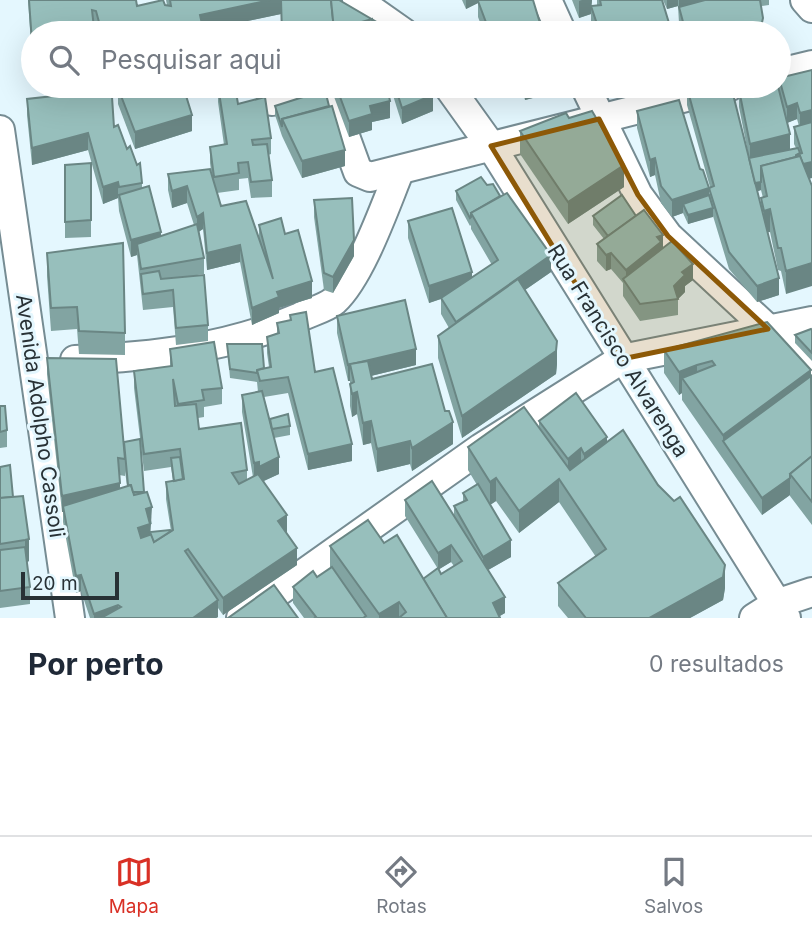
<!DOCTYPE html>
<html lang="pt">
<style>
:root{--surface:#fff;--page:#f2f2f3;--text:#1f2937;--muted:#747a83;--line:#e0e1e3;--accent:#d93025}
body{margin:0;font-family:Inter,sans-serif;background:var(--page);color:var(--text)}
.scale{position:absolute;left:21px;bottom:18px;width:98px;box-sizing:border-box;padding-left:7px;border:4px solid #283135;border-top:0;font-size:19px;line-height:24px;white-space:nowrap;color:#283135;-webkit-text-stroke:5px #e4f7fe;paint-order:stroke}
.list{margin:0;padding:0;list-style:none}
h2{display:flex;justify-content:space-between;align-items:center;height:91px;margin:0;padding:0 28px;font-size:30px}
h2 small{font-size:23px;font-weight:400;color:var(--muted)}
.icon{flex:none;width:38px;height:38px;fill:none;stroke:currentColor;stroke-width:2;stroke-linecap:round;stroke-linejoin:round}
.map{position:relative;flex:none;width:812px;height:618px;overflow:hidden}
.search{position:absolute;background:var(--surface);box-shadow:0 7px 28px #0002;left:21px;right:21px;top:21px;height:77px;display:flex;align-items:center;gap:18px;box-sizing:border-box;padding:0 24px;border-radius:38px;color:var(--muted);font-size:26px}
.sheet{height:217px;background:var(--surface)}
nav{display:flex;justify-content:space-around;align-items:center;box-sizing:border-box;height:98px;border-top:2px solid var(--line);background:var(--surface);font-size:19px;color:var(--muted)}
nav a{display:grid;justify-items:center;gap:4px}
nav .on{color:var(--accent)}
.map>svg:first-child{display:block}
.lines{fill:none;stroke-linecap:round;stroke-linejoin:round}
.minor-casing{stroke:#768c93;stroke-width:32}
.minor{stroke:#fff;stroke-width:28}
.wall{fill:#82a4a2;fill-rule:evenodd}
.shaded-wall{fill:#6a8684}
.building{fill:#97bfbc;stroke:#6a8684;stroke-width:2}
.marked{fill:#8d5907;fill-opacity:0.2;stroke:#8d5907;stroke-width:5;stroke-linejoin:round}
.labels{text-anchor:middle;stroke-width:6;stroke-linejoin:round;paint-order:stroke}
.street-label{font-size:21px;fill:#283135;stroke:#e4f7fe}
</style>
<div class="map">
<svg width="812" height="618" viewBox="0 0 812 618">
<rect width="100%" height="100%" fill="#e4f7fe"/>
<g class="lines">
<defs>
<g id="minor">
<path d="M357,0L404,33"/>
<path d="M547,0L562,33"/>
<path d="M805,0L812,8"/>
<path d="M779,73L812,65"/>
<path d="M448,86L491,146L786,618"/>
<path d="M585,86L638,195L668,236L768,329L812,375"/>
<path d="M272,101L317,91L330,95L358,172L370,177L730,86"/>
<path d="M0,130L70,618"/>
<path d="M75,360C152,357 229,348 300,317C310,312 326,308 334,301C361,276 385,206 399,172"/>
<path d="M241,618L481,448L622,359L812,321"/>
<path d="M754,618L776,604L812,592"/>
</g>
</defs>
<!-- minor casing -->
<use href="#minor" class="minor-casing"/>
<!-- minor -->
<use href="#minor" class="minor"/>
</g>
<!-- wall -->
<g class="wall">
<path d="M28,0H136L137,6L167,5L166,0H339L380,33H282L281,14L203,30L204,33H98L96,27H94V33H33V59H32Z"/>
<path d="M462,0H533L543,33H484L478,17V3L466,9Z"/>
<path d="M572,0H592L591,6H597V0H662L672,33H592L591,29V14L579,18Z"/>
<path d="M663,0H769V5L761,6L763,33H682L679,23L678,6L667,9Z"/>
<path d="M812,70L809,179L786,294L781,271L778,270L770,232H767L779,295L757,302L729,269L713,216L688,224L683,213L672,217L661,203L655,175L650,177L637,128V111L700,169L709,196L710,187L687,105V88L749,158L739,107V90L755,86H779V78ZM797,119L799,126L794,127V144L796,148L790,150L787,123ZM761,190L763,198H761V206L757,191Z"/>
<path d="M127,86H196L184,89L192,131L135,149L118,104V88Z"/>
<path d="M218,86L238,104L271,138V154L268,155L272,180V197L251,198L248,178L239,179V190L217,193L221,206L259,238V225L285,234L312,298L279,308V313L252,325L240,262L207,270L203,229L198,232L204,258V274L197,275L208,325V341L176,345L173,307L143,310L137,255L131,257L119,211L118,198L103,204L88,150L32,165L27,115V99L114,127L142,183V188L161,236L194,225L187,203L172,208L168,190V174L212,177L210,163V147L224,145L218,102Z"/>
<path d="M330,86H387L390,118L372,122V130L349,137Z"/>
<path d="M390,86H430L433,111L402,124Z"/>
<path d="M503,86H556V92L525,100L523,93L508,98Z"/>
<path d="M275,106H329L345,166L302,178L282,136L275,115Z"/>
<path d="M569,118L624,187L568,224L520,154V131Z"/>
<path d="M91,163V237L65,238V165Z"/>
<path d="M487,185L500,196L551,272L525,290L557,364L556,374L462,438L438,358V336L449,328L441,314V299L429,303L408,238V221L472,277L492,265L471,229V225L470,226L456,200V191Z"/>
<path d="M314,200L354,256L333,293L324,290L314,217Z"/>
<path d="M593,216H636L663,248L693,280L685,286V292L678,299V315L640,321L623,296V283L611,269L606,271L597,261V244L604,239L593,225Z"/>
<path d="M47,253L125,333V355L79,354L77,329L51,331L47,276Z"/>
<path d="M290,315L352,461L308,470L288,393L264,397L270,421L290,426V435L274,438L279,474L264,481L287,532L286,533L297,565L223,615L218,608V617L216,618H90L81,591L76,593L63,522V512H62L47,374V358L124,442L144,493L152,524H150V532L171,531L166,499V482L173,481L171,467L144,471L134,388V371L170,367V349L222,388V404L204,407V417L198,418L199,429L247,470V480L253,477L242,412V395L258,392L257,382L230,378L227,344L264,368L269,367L267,353V337L277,334V323L290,320ZM125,471L127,486L120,488L119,475L125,476Z"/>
<path d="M337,316L416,365L371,376L372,379L453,444L412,471L410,464L377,472L371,443L363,445L357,414L352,417L350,406V381H348L337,333Z"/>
<path d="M812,330V361L795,343V335Z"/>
<path d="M664,350L812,377V525L790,496V495L762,515L682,400V393L679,395L664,373Z"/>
<path d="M0,406L7,430V447L0,448Z"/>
<path d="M539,421L607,442L725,588L723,600L690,618H568L558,606V583L596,557L559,502L519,533L496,501L490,505L511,557L488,570L505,613L500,616L501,618H304L293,603V587L317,577L330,568V546L384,543L423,579L438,569L405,516V500L454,516V506L463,502V493L477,485L468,470V447L539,428ZM451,562L454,566L441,574L439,569Z"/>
<path d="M0,467L13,497L23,496L29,561L27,562L30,587V604L0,608Z"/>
</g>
<!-- shaded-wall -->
<g class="shaded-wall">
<path d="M270,0H281V14L200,31V15Z"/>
<path d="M466,0H484L478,1V3L466,9Z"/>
<path d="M582,0H592L591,14L579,18V1Z"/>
<path d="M667,0H678V6L667,9Z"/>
<path d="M679,0H725L679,7Z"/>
<path d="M763,18V33H738Z"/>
<path d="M380,24V33H348Z"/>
<path d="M179,86H196L179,90Z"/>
<path d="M283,86H297V88L283,91Z"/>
<path d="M508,86H523V93L508,98Z"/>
<path d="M525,86H556V92L525,100Z"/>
<path d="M433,95V111L402,124V108Z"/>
<path d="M390,101V118L372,122V130L349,137V121L370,106Z"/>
<path d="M797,103V119L787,123V107Z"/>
<path d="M812,110V127L800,129V113Z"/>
<path d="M192,115V131L135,149V132Z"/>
<path d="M88,133V150L32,165V148Z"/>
<path d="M790,134V151L750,160V144Z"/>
<path d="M345,150V166L302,178V161Z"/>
<path d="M655,158V175L650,177V160Z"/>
<path d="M812,162V178L800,182V165Z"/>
<path d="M624,165V187L568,224V202Z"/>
<path d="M118,182V198L103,204V187Z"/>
<path d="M761,182V190L753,193V184Z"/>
<path d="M187,186V203L172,208V191Z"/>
<path d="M709,188V204H683V213L672,217V200Z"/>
<path d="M713,208V217L688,224V215Z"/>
<path d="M770,209V232L764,233V211Z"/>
<path d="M203,213V229L197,233V217Z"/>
<path d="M161,232V249L137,244V255L131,257V240Z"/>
<path d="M663,235V252L626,284V270L657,237Z"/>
<path d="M354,240V256L333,293V277Z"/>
<path d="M240,245V262L207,270V253Z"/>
<path d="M611,253V269L606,271V255Z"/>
<path d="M551,255V272L456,338V322Z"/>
<path d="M812,263V286L786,294V271Z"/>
<path d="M693,264V280L685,286V292L678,299L674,286L682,272Z"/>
<path d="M472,272V288L429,303V286Z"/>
<path d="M779,278V295L757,302V286Z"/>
<path d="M312,281V298L279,308V313L252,325V308L277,292Z"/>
<path d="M557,341V364L556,374L462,438V416Z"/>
<path d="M416,349V365L354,380L350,364Z"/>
<path d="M350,364V381H348V365Z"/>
<path d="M697,365V387L682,378V393L679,395V372Z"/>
<path d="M811,370V392L723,441V435Z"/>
<path d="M357,392V414L352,417V394Z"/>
<path d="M371,421V443L363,445V423Z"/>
<path d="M453,422V444L412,471V448Z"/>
<path d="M607,437V453L584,470V454Z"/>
<path d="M410,441V464L377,472V449Z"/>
<path d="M352,444V461L308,470V454Z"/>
<path d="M581,448V465L568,475V459Z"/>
<path d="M279,457V474L259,483V467Z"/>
<path d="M259,462V478L254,480V463Z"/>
<path d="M496,478V501L490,505V482Z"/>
<path d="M790,478V495L762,515V498Z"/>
<path d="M559,479V502L519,533V511Z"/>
<path d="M120,483V500L63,506V512H62V496Z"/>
<path d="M152,507L150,541L138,544V528L146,509Z"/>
<path d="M287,515V532L278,538V521Z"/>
<path d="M29,539V561L25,563V540Z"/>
<path d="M511,540V557L483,573V557Z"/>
<path d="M451,545V562L438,570V553Z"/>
<path d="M297,548V565L223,615V598Z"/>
<path d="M725,565V588L723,600L690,618H649Z"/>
<path d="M81,575V591L76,593V576Z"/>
<path d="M505,597V613L496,618L493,603Z"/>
<path d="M218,600V617L216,618H193Z"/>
<path d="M399,602V618H379V614Z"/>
<path d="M118,605V618H94V614Z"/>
</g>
<!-- building -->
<g class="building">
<path d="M29,0H136L137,6L163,0L165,5L171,6L170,0H270L200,15L204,33H141L139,26L102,33L96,11L92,10L94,28L74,30V33H33V42H32Z"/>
<path d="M281,0H331L334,30L372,19L377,33H282Z"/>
<path d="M331,0H339L380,24L374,26L372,19L334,30Z"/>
<path d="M479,0H533L543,33H490L478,1Z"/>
<path d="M600,0H662L672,33H600L591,6L601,5Z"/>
<path d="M705,0H760L763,18L761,27L738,33H729L728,30L715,33H686L679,7Z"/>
<path d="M812,70V110L800,113L797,103L787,107L779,78Z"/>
<path d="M127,86H183L192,115L135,132L118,88Z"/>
<path d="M218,86H235L238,104L265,97L271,138L252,140L253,145L267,144L272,180L251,182L248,162L238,163L239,173L214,177L210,147L227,144Z"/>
<path d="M336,86H387L390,101L370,106L372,114L349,121Z"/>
<path d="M395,86H430L433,95L402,108Z"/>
<path d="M696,86H731L779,278L757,286L729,252L709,188L714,186L687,88Z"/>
<path d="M755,86H778L790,134L750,144L739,90Z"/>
<path d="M325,90L329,106L282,119V127L275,106Z"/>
<path d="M72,94L112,97L114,127L118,125L127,149L130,146L137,165L140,163L142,183L119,187L118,182L103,187L88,133L32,148L27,99Z"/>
<path d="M679,100L700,169L703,170L709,188L672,200L661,186L655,158L650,160L637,111Z"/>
<path d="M332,106L345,150L302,161L282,119Z"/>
<path d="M592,111L624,165L568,202L520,131L566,113L569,118Z"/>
<path d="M812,122V162L803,164L800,156L797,157L796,155L802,153L794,127Z"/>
<path d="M798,148L800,153L796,155V157L761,166V182L755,183L749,158Z"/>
<path d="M800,156L812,186V263L786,271L781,248H778L770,209L764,211L761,198L767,196L761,166Z"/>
<path d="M91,163V220L65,222V165Z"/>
<path d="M210,169L221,206L246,201L273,279L259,225L281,218L285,234L298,230L312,281L277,292L279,297L252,308L240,245L207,253L203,213L197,217L187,186L172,191L168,174Z"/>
<path d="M481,177L487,185L493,184L500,196L471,213V217L470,218L456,191Z"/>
<path d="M149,186L161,232L131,240L119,195Z"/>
<path d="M507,193L551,255L456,322L441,298L498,260L471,213Z"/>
<path d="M622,195L636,216L608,236L593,216Z"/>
<path d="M709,195L713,208L688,215L683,204Z"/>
<path d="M352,198L354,240L333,277L324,273L314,200Z"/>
<path d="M452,208L472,272L429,286L408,221Z"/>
<path d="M644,210L663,235L657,237L661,242L626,270L611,253L606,255L597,244Z"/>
<path d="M197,224L204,258L141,269L137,244Z"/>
<path d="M672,241L693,264L682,272L685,275L674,286L678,299L640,304L623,279Z"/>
<path d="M123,243L125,333L79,331L77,307L51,308L47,253Z"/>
<path d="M159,271L161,279L204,275L208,325L176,328L173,290L143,294L141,274Z"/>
<path d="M518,279L557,341L556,351L462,416L438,336Z"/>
<path d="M405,300L416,349L348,365L337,316Z"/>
<path d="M306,312L315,372L333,368L352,444L308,454L288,377L260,381L257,370L271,367L267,337L279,333L277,323L291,320L290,315Z"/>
<path d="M767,322L811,370L723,435L682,378L715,365L712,361L697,365L679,372L664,350Z"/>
<path d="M811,329L812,330V353L795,335Z"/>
<path d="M214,342L222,388L202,390L204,400L178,404L173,379L175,406L196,404L199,429L241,423L247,470L232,473L239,484L258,474L287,515L278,521L297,548L223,598L188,549L185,551L218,600L193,618H101L121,607L118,605L94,614L81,575L76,576L63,506L131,485L134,495L147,492L152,507L146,509L150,524L138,528L141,538L152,534L154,542L173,530L166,482L184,479L180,449L144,454L134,371L172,366L170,349Z"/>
<path d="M227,344H262L264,368L257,370V373L230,369Z"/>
<path d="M47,358L116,359L125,459L118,458L120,483L62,496Z"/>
<path d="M368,361L372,379L432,364L445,411H449L453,422L412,448L410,441L377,449L371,421L363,423L357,392L352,394L350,384L354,382L350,364Z"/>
<path d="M811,376L812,456L790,474V478L762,498L723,441Z"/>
<path d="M262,391L279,457L259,467V462L254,463L242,395Z"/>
<path d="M576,393L607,437L584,454L581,448L568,459L539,421Z"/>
<path d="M0,406H5L7,430L0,432Z"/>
<path d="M524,407L570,470L623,430L658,485L674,501L680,497L725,565L723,577L649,618H586L558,583L606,549L559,479L519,511L496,478L490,482L468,447Z"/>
<path d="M288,414L290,426L272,429L270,419Z"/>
<path d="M140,439L144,492H133L131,485H128L124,442Z"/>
<path d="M812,456V502L790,474Z"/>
<path d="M180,457L183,479L174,481L171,458Z"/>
<path d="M10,465L13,497L0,498V467Z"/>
<path d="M432,481L505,597L493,603L500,618H447L423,579L438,568L441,574L462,561L451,545L438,553L405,500Z"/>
<path d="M478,484L511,540L483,557L454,506L467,500L463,493Z"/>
<path d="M23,496L29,539L25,540L0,544V498Z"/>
<path d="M368,520L384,543L397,535L447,618H401L400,617L406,612L399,602L379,614L330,546Z"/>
<path d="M170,530L171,531L154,542L150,532Z"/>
<path d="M25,547L30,587L0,591V550Z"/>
<path d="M332,567L366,616L363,618H314L316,617L293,587L313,571L317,577Z"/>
<path d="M274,585L298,618H228Z"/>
</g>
<!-- marked area -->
<path class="marked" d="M599,119L638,195L668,236L768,329L622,359L491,146Z"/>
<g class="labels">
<!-- street labels -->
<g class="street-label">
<text transform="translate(618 351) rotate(58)" y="7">Rua Francisco Alvarenga</text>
<text transform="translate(40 416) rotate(82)" y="7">Avenida Adolpho Cassoli</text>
</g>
</g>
</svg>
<div class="scale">20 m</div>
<div class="search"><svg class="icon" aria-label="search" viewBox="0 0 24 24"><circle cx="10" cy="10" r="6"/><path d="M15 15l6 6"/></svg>Pesquisar aqui</div>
</div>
<section class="sheet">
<h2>Por perto<small>0 resultados</small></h2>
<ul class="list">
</ul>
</section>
<nav>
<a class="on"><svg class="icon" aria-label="map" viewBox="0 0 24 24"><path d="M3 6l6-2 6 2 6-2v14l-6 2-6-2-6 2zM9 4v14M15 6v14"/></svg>Mapa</a>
<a><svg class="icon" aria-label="directions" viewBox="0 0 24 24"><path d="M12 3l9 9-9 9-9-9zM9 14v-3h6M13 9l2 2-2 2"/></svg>Rotas</a>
<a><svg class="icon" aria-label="saved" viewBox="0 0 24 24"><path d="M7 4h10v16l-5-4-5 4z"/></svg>Salvos</a>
</nav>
